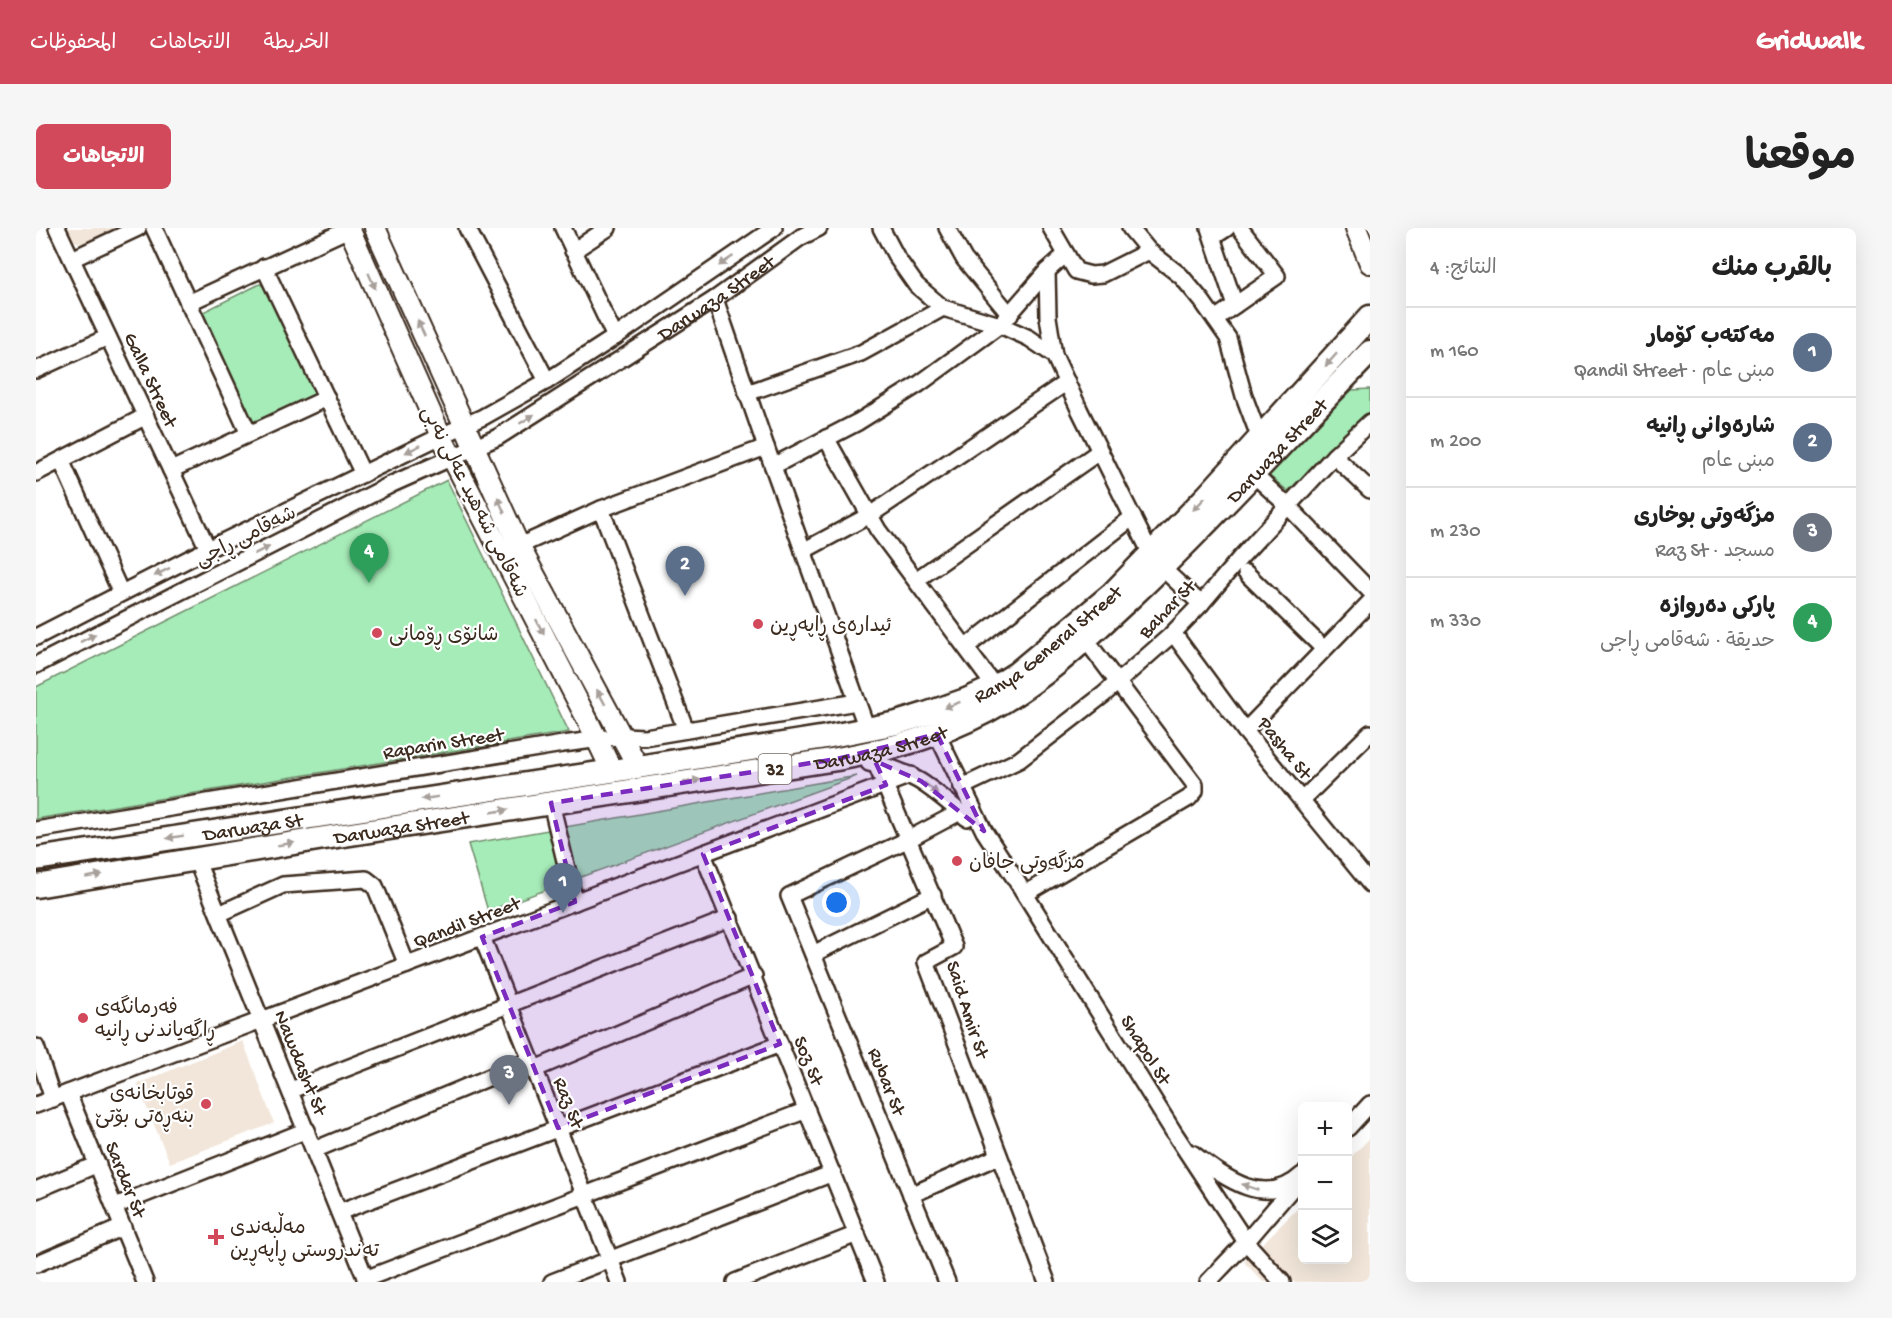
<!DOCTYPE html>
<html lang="ar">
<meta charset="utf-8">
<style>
:root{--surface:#fff;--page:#f6f6f6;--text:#222;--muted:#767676;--line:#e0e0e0;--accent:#d1495b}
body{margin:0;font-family:"Gochi Hand","Playpen Sans Arabic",sans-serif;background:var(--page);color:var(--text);direction:rtl}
.controls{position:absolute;right:18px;bottom:18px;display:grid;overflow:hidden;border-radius:9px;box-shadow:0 6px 24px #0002}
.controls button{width:54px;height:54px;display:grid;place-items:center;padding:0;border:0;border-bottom:2px solid var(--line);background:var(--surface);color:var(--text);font:30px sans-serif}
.you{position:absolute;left:801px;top:675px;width:21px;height:21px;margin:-15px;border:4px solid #fff;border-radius:50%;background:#1a73e8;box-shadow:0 0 0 9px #1a73e833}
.badge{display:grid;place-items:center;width:39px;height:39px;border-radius:50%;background:var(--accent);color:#fff;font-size:20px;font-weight:700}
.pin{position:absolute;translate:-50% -50px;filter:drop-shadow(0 2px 3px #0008)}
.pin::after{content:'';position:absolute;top:32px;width:21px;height:18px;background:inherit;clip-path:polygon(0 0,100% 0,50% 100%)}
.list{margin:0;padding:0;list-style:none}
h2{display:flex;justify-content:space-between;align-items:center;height:78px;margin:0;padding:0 24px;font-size:26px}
h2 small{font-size:20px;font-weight:400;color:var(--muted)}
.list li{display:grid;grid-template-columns:39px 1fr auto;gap:18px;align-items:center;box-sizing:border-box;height:90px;padding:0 24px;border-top:2px solid var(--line)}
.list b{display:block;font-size:22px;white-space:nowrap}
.list p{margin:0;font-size:20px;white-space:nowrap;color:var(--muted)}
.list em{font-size:20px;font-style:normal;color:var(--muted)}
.icon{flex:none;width:33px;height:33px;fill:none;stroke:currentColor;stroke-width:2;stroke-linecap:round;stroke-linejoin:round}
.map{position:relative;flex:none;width:1334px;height:1054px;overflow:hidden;direction:ltr;border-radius:9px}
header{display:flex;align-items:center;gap:36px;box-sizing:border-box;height:84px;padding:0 30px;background:var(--accent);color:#fff}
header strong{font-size:28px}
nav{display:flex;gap:33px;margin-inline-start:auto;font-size:21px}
.intro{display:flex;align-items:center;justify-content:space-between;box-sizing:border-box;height:144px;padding:0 36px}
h1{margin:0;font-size:42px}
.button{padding:15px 27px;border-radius:9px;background:var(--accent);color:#fff;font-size:21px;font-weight:700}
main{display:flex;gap:36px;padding:0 36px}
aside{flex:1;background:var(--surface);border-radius:9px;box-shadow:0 6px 24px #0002}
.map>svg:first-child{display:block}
.built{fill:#f2e6da}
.green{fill:#a6ecb8;stroke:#708b6b;stroke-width:1.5}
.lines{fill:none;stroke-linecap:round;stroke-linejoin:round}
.minor-casing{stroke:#3b2a1e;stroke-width:20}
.major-casing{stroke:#3b2a1e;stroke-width:24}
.highway-casing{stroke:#3b2a1e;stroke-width:27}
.minor{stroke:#fff;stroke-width:15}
.major{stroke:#fff;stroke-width:20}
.highway{stroke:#fff;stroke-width:22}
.oneway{fill:#a79f9a}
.marked{fill:#7b2cbf;fill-opacity:0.2;stroke:#7b2cbf;stroke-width:4.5;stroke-dasharray:12 8;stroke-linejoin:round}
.poi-dot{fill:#d1495b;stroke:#fff;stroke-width:2}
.labels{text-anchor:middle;stroke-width:4.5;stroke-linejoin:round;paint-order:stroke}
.shield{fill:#fff;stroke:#766a62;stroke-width:1.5}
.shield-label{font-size:18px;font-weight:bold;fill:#3b2a1e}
.street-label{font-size:20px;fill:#3b2a1e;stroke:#fff}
.poi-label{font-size:20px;fill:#3b2a1e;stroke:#fff;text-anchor:start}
</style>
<header>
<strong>Gridwalk</strong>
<nav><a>الخريطة</a><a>الاتجاهات</a><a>المحفوظات</a></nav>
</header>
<div class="intro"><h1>موقعنا</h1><a class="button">الاتجاهات</a></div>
<main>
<aside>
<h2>بالقرب منك<small>النتائج: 4</small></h2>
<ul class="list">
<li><span class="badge" style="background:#5c6f8a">1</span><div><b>مەکتەب کۆمار</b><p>مبنى عام · Qandil Street</p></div><em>160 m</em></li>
<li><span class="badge" style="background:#5c6f8a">2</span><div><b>شارەوانی ڕانیە</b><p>مبنى عام</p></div><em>200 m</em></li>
<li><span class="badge" style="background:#6b7280">3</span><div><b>مزگەوتی بوخاری</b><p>مسجد · Raz St</p></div><em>230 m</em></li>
<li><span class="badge" style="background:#2e9e5b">4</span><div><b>پارکی دەروازە</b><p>حديقة · شەقامی ڕاجی</p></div><em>330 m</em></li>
</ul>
</aside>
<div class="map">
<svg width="1334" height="1054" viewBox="0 0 1334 1054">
<rect width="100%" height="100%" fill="#fff"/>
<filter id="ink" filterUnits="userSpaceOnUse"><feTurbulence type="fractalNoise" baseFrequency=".0167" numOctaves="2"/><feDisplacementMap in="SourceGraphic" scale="12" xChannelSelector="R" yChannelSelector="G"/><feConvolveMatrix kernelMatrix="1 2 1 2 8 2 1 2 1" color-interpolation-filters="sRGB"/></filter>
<g filter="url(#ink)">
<!-- built -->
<g class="built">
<path d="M30,0H84L50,15H43L37,12Z"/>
<path d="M207,813L238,895L134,935L101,856Z"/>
<path d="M1334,910V1054H1227L1208,1034L1266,976V1032H1312V932Z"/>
</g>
<!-- green -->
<g class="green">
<path d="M224,56L228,59L279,166V168L217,198L165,85Z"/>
<path d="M1334,161V184L1252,263L1231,246L1316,162Z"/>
<path d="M411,252L533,504L0,591V459Z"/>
<path d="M821,548L452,683L432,616Z"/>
</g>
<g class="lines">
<defs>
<g id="minor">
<path d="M21,0L172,321"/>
<path d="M118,0L213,206"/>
<path d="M431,0L511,153"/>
<path d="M527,0L579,109"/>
<path d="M845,0L861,30L880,57L907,80L964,97L993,110L1018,127L1044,183L1115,326"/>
<path d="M911,0L928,31L974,87"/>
<path d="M1015,0L1040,43L1055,47L1067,46L1113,23"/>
<path d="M1094,0L1113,23L1145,48L1166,73L1192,110L1208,168L1224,211"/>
<path d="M1173,0L1199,77"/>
<path d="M1177,9L1191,0"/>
<path d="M537,23L572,0"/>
<path d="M36,31L102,0"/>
<path d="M228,39L327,246"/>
<path d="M1011,43L1012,89L1018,127"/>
<path d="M679,71L730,219L831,501"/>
<path d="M152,75L313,1"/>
<path d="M1179,91L1241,48L1204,0"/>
<path d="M0,142L72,109"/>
<path d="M711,165L825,125L907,80"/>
<path d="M790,210L842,302L959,459"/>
<path d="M1298,228L1334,262"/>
<path d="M25,232L85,365"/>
<path d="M737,238L822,194L883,156L964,97L1011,43L1030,26"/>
<path d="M135,242L291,170"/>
<path d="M0,245L110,188"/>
<path d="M1217,246L1252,278L1334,363"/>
<path d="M565,281L650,502"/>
<path d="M483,318L565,281L730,219"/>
<path d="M767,323L834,287L1031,154"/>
<path d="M1126,340L1165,376"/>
<path d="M1210,345L1288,421"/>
<path d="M880,352L1064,223"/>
<path d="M1137,405L1209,503L1334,656"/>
<path d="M0,409L172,321L405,208L447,189L511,153L579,109L738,0"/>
<path d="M930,419L1097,289"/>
<path id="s1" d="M0,437L356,256L462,209L679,71L765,9L783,0"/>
<path d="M1209,503L1334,374"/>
<path d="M901,506L948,603L989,666L1137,903L1210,1014L1246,1054"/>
<path d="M833,535C876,541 900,564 931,590"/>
<path d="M840,536L918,719L890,734L1011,1054"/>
<path d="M926,559L983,532L1067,467L1134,408L1165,376L1204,330L1298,228L1334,194"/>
<path d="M1266,572L1334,505"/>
<path d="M515,575L539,674"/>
<path d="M0,602L527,516L587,508L609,509L821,474"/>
<path d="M667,626L840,1054"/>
<path d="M160,631L331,1054"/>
<path d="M989,666L1153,570L1159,563V557L1050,412"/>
<path d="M183,686L247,657L330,651L339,658L371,737"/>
<path d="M446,709L583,1054"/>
<path d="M777,726L897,667"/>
<path d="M0,819L17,871"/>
<path d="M499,841L718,748"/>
<path d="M255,862L694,690"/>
<path d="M32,865L109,1054"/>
<path d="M0,877L875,547"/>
<path d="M1312,900L1334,876"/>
<path d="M278,922L495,832"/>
<path d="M1156,925C1188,949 1229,982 1266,947"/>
<path d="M0,962L62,936"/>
<path d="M875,967L963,928"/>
<path d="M79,978L271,902"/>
<path d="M303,984L744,816"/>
<path d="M0,1036L87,999"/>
<path d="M329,1051L771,882"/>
<path d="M516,1054L797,945"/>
<path d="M699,1054L821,1006"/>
<path d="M911,1054L753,668L873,611L924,584"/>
<path d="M1172,1054L1210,1014L1258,958"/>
</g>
<g id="major">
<path d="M313,0L405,208L553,495L576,543"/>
<path d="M339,0L483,318L602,539"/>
<path d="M1320,0L1334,35"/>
</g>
<g id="highway">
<path id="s2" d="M0,631L602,539L790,509L861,495L890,486L930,472L959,459L981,445L1076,366L1171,268L1334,89"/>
<path id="s3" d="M0,658L282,611L801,531C856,521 901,509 951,483C1005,454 1049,412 1093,371C1177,292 1254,206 1334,124"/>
</g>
</defs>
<!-- minor casing -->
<use href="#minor" class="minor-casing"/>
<!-- major casing -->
<use href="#major" class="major-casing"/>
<!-- highway casing -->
<use href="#highway" class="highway-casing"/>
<!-- minor -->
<use href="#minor" class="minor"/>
<!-- major -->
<use href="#major" class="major"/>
<!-- highway -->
<use href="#highway" class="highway"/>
</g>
<!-- one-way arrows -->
<defs><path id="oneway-solid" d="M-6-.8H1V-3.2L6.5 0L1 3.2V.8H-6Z" transform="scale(1.5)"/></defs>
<g class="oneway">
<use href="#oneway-solid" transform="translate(690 33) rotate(146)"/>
<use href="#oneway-solid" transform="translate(336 53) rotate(66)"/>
<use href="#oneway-solid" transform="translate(385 100) rotate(-115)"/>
<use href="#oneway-solid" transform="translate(1295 132) rotate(132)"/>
<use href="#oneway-solid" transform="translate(491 191) rotate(-32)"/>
<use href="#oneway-solid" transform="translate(377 221) rotate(154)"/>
<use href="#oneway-solid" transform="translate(1163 276) rotate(134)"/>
<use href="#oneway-solid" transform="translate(465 277) rotate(-114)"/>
<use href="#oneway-solid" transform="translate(226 322) rotate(-27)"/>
<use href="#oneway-solid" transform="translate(126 344) rotate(153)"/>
<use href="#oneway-solid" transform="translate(504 399) rotate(63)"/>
<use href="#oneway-solid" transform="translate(52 410) rotate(-27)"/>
<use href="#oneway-solid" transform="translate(565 469) rotate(-119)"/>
<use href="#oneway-solid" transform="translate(916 477) rotate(159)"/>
<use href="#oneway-solid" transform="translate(656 553) rotate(-9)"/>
<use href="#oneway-solid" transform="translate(895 560) rotate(38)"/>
<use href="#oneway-solid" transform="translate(394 570) rotate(171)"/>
<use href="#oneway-solid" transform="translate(464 583) rotate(-9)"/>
<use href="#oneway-solid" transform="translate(139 609) rotate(171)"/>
<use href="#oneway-solid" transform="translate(250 616) rotate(-9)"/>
<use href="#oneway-solid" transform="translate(58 648) rotate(-10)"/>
<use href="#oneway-solid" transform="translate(1214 959) rotate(-161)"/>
</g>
</g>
<!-- marked area -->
<path class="marked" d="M901,506L948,603L885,553L839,533L850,557L667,626L744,816L522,900L446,709L539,674L515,575L801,531Z"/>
<!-- markers -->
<g class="poi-dot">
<circle cx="722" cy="396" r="6"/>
<circle cx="341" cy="405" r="6"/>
<circle cx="921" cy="633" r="6"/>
<circle cx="47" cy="790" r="6"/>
<circle cx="170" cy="876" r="6"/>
<path d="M177 1000h6v6h6v6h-6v6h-6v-6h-6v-6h6z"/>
</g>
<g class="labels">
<!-- shield labels -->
<rect class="shield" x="722.5" y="526" width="33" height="30" rx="4.5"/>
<g class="shield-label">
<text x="739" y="547">32</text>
</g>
<!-- street labels -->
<g class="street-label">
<text dy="7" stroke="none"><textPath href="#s1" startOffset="774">Darwaza Street</textPath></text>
<text transform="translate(116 151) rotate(65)" y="7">Galla Street</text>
<text dy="7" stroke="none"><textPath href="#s3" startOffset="1360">Darwaza Street</textPath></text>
<text transform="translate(440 273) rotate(63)" y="7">شەقامی شەهید عەلی نەبی</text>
<text transform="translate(209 307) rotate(-27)" y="7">شەقامی ڕاجی</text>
<text transform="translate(1130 380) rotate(-46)" y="7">Bahar St</text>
<text dy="7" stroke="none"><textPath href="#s2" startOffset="1044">Ranya General Street</textPath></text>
<text transform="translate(407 514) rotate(-9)" y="7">Raparin Street</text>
<text dy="7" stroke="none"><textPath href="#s3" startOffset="856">Darwaza Street</textPath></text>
<text transform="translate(1250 519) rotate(51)" y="7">Pasha St</text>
<text dy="7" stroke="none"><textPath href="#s2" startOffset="219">Darwaza St</textPath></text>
<text dy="7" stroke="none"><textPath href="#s3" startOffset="370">Darwaza Street</textPath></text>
<text transform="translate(430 693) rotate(-21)" y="7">Qandil Street</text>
<text transform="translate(933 781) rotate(72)" y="7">Said Amir St</text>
<text transform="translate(1111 821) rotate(58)" y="7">Shapol St</text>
<text transform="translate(774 832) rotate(68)" y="7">Soz St</text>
<text transform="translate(266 834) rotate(68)" y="7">Nawdasht St</text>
<text transform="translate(852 853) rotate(68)" y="7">Rubar St</text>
<text transform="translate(534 874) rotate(68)" y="7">Raz St</text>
<text transform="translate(91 951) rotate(68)" y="7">Sardar St</text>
</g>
<!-- poi labels -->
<g class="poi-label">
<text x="734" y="403">ئیدارەی ڕاپەڕین</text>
<text x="353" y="412">شانۆی ڕۆمانی</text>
<text x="933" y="640">مزگەوتی جافان</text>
<text x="59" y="785">فەرمانگەی<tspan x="59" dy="23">ڕاگەیاندنی ڕانیە</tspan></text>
<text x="158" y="871" text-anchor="end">قوتابخانەی<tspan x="158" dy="23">بنەڕەتی بۆتێ</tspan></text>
<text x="194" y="1005">مەڵبەندی<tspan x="194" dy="23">تەندروستی ڕاپەڕین</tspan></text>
</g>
</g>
</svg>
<div class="controls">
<button>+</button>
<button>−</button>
<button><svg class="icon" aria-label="layers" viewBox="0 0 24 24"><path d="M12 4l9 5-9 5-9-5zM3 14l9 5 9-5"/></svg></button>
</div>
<div class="you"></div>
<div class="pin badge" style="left:527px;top:685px;background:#5c6f8a">1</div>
<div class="pin badge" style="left:649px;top:368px;background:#5c6f8a">2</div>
<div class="pin badge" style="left:473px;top:877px;background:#6b7280">3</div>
<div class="pin badge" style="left:333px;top:355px;background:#2e9e5b">4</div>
</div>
</main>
